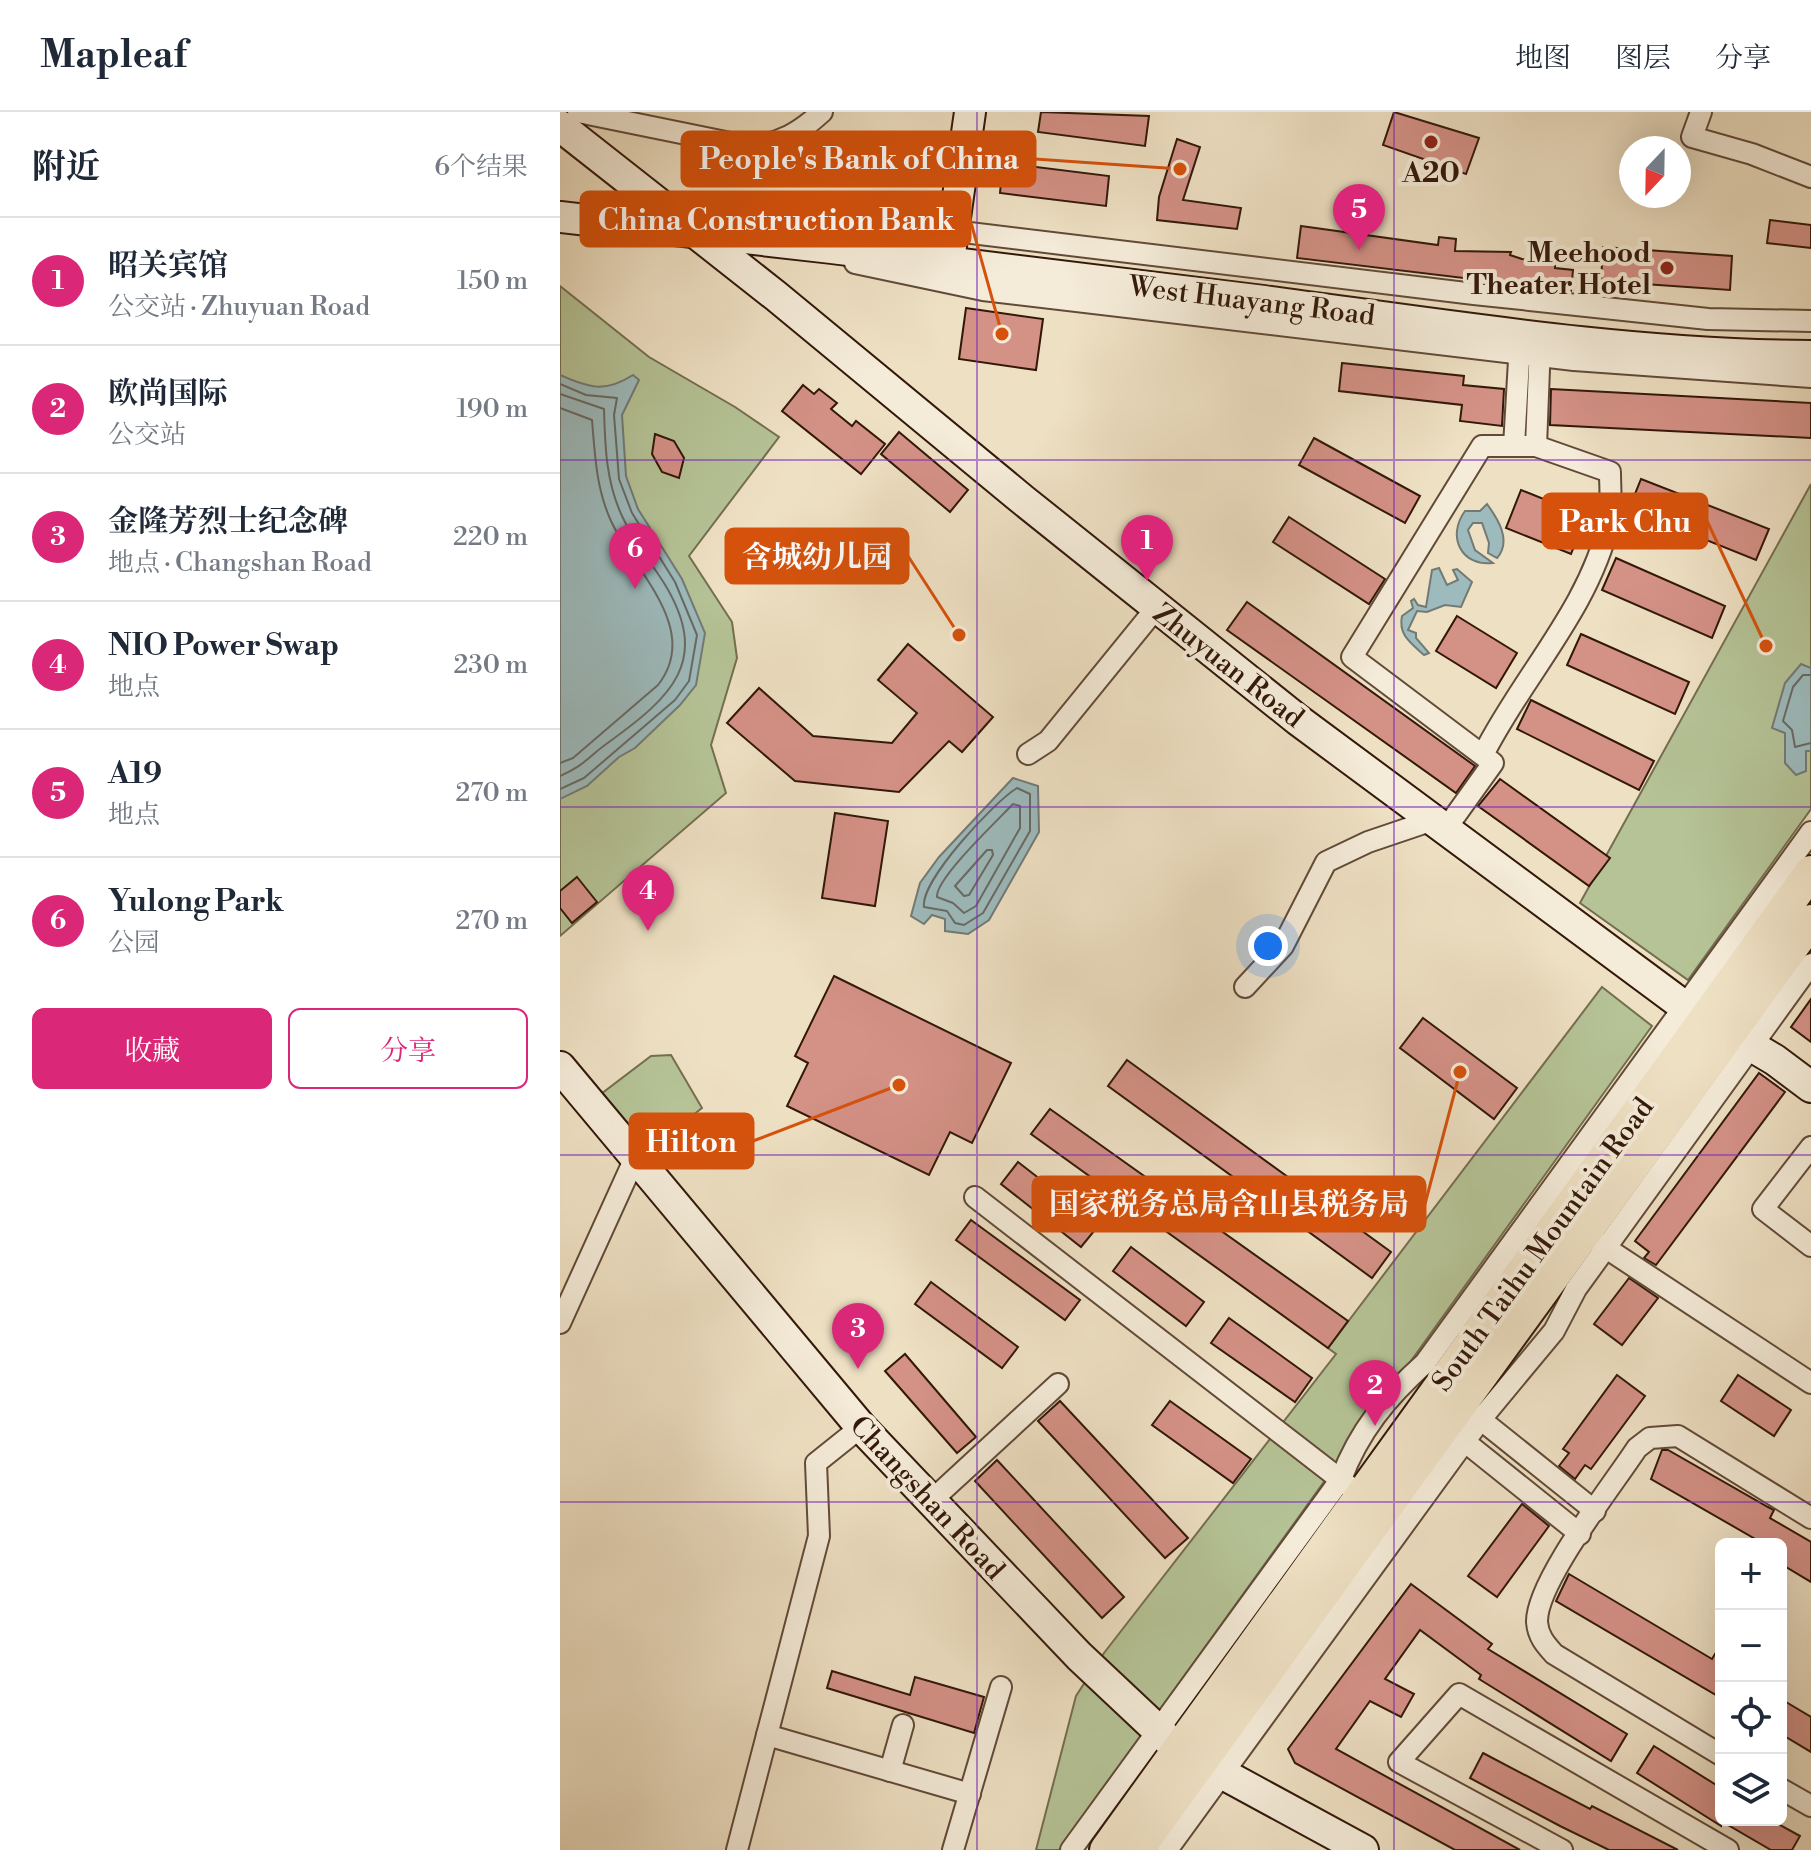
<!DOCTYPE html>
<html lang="zh">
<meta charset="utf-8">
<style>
:root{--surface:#fff;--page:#f6f6f7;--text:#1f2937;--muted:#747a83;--line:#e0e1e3;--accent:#db2777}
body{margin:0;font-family:"Libre Bodoni","Noto Serif SC",serif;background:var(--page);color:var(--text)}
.controls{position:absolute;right:24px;bottom:24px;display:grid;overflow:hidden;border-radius:12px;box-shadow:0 8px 32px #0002}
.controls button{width:72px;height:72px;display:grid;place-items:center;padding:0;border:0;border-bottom:2px solid var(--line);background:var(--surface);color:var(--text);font:40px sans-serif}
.compass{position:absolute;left:1059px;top:24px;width:72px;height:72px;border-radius:50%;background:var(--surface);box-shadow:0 8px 32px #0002;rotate:202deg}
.you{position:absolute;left:708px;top:834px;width:28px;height:28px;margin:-20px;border:6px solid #fff;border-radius:50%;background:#1a73e8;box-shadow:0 0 0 12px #1a73e833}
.badge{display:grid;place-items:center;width:52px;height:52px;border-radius:50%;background:var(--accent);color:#fff;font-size:26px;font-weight:700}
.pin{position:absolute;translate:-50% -66px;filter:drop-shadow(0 2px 4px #0008)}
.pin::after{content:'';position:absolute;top:42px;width:28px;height:24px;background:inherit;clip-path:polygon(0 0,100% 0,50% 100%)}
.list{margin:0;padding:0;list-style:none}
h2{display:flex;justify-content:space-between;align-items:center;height:104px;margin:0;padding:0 32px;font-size:34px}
h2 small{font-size:26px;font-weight:400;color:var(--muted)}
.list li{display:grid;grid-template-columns:52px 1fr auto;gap:24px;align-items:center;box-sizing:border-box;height:128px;padding:0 32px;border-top:2px solid var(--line)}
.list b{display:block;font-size:30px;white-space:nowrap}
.list p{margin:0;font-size:26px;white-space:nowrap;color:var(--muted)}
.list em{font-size:26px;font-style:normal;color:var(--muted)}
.actions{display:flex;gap:16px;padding:24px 32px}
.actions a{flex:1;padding:18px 0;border:2px solid var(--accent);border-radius:12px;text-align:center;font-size:28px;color:var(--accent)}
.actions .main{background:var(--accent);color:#fff}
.icon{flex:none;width:44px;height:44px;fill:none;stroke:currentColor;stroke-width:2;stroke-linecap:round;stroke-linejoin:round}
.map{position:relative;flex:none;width:1251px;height:1738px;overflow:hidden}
header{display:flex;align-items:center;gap:48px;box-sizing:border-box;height:112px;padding:0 40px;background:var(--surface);border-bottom:2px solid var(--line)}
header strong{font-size:38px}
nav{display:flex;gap:44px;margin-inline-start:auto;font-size:28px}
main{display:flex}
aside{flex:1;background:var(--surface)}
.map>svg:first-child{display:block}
.green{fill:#b5c396;stroke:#746e50;stroke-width:2}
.water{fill:#9dbbbd;stroke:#737a75;stroke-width:2}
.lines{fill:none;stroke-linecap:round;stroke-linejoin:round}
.shore{stroke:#686a64;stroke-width:2}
.building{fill:#d49186;stroke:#33180a;stroke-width:2}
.street-casing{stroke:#624a38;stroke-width:24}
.secondary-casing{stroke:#33180a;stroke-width:34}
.primary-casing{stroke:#33180a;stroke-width:36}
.street{stroke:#f4ebd8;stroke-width:20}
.secondary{stroke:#f4ebd8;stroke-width:30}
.primary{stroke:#eee0c3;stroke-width:32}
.grid{fill:none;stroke:#7b2cbf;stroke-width:2;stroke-opacity:0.55}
.poi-dot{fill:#8f2418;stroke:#f4ebd8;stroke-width:3}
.labels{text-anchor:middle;stroke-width:8;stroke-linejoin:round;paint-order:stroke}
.poi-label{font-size:28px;font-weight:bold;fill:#33180a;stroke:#f4ebd8}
.street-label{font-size:28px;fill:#33180a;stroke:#f4ebd8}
.leader{fill:none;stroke:#d6520c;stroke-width:3}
.callout-dot{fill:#d6520c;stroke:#f4ebd8;stroke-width:3}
.callout{fill:#d6520c;stroke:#d6520c;stroke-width:3}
.callout-label{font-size:30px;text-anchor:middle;font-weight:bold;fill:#fff}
</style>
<header>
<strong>Mapleaf</strong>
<nav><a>地图</a><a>图层</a><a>分享</a></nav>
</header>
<main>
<aside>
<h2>附近<small>6个结果</small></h2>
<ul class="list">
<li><span class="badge">1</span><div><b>昭关宾馆</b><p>公交站 · Zhuyuan Road</p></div><em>150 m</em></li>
<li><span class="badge">2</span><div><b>欧尚国际</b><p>公交站</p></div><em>190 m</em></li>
<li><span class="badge">3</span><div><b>金隆芳烈士纪念碑</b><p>地点 · Changshan Road</p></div><em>220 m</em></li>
<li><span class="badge">4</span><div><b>NIO Power Swap</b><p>地点</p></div><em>230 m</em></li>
<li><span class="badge">5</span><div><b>A19</b><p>地点</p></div><em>270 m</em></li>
<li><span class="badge">6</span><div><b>Yulong Park</b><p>公园</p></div><em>270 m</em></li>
</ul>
<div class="actions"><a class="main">收藏</a><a>分享</a></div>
</aside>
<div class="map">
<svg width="1251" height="1738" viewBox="0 0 1251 1738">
<rect width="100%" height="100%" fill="#eee0c3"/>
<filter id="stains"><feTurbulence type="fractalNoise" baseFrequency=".0025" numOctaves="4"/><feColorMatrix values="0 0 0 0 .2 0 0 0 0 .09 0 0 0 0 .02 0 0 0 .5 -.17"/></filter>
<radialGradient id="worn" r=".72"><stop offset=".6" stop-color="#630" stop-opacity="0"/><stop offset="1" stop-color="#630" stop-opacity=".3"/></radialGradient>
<!-- green -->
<g class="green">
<path d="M0,174L89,245L175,295L219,325L129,444L172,510L177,546L151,633L166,681L0,824Z"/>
<path d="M1251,372V697L1128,868L1020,791Z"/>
<path d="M1042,875L1092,914L499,1738H476L516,1584L544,1541L776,1242L768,1236Z"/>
<path d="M111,943L142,996L86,1040L41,982L91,944Z"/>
</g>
<!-- water -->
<g class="water">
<path d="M0,263C29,276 45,281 73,263L79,268L62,303L66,364L78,397L122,467L145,521L136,573L120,593L75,636L59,645L27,674L0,687Z"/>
<path d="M927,392C938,407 952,429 937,446L928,441L929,431L922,411H913L908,418L915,438L933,451C902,455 886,425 905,399H920Z"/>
<path d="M879,456L887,473L898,468L893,458L897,457L912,470L901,495L885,493L867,500L857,499L848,518L856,521V526L869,541L864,543C851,531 838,523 842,504L853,496L851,489L854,487L858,493L866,495L872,458Z"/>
<path d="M1241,552L1251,556V639H1246V659L1236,663L1225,651V621L1212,616L1225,571Z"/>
<path d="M453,666L478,674L479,720L429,808L408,822L385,819V807L372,803L364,812L351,804L360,771L379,745Z"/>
</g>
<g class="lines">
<!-- shore -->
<g class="shore">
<path d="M0,272L26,283L57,286L54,303L59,367L72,401L115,470L137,523L129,569L115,588L24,666L0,677"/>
<path d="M0,282L44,297C45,334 46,370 62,404C73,428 90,449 104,471C152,549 111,585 49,630C29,644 24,654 0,664"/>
<path d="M0,296L32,308C35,343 36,376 51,409C74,459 142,517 98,573L13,646L0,651"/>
<path d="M1251,563H1243L1233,575L1223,609L1232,618L1235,635L1251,631"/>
<path d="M457,676L470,682V719L423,801L404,813L395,811L387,799L364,795C360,769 434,690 457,676Z"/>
<path d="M453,692L460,694V716L416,794L404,801L393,791L377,785C375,767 438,708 453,692Z"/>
<path d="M427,738H432L433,743L409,783L404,784L395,774Z"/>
</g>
</g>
<!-- building -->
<g class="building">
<path d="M481,0L589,4L585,34L478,20Z"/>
<path d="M834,0L919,26L906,62L823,33Z"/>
<path d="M617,27L640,35L623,88L681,96L677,117L597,108L599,85Z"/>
<path d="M443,51L549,64L546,94L440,81Z"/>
<path d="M1210,108L1251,113V136L1207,131Z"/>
<path d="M741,114L878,133L879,125L896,127L895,139L951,140L950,143L962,147L995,151V156L1013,158L1011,179L737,146Z"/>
<path d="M1043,135L1172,144L1170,178L1041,169Z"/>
<path d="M406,196L483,207L476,258L399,247Z"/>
<path d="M782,251L904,264L903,273L944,277L942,314L900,309L902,293L779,279Z"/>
<path d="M243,273L254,282L259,277L277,291L271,297L292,314L296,309L325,332L301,362L222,299Z"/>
<path d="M991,277L1251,291V326L990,313Z"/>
<path d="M339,320L408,378L390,400L321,342Z"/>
<path d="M95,322L114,329L124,346L119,366L102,360L92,342Z"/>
<path d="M754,326L860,384L845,411L739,353Z"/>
<path d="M1081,367L1209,417L1196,448L1069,397Z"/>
<path d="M961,378L1026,404L1011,442L946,416Z"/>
<path d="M729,405L825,467L809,492L713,430Z"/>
<path d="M1056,446L1165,494L1152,526L1042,478Z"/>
<path d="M687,490L915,654L896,681L667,518Z"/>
<path d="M897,504L957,541L936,576L876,539Z"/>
<path d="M1021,522L1129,570L1115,602L1007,553Z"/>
<path d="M348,532L433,605L402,640L389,629L339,680L235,669L167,611L199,576L253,624L332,631L357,601L318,568Z"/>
<path d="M971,588L1094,649L1079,678L957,617Z"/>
<path d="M940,667L1050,746L1029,774L918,694Z"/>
<path d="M275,701L328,709L315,794L262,786Z"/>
<path d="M17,765L37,790L12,811L0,796V779Z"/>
<path d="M274,864L451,951L412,1031L390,1020L369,1063L227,994L248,951L235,944Z"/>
<path d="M1251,887V930L1231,915Z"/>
<path d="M863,906L957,976L934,1007L840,936Z"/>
<path d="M567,948L831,1140L812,1166L548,974Z"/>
<path d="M1199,961L1225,980L1096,1153L1084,1146L1089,1140L1075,1129Z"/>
<path d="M490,997L788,1209L768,1236L471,1022Z"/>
<path d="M458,1050L539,1113L521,1135L441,1072Z"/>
<path d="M411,1108L520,1188L505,1208L396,1128Z"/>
<path d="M571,1135L644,1190L626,1214L553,1159Z"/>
<path d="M1069,1166L1098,1186L1062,1233L1034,1212Z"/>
<path d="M371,1170L458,1235L442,1256L355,1192Z"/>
<path d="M669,1206L752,1266L735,1290L651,1231Z"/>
<path d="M345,1242L416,1325L397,1341L325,1259Z"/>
<path d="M1057,1263L1085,1284L1031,1357L1025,1353L1015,1367L999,1354L1009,1341L1003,1337Z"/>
<path d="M1178,1263L1231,1298L1214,1324L1161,1289Z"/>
<path d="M500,1289L628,1426L605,1446L478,1309Z"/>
<path d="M610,1289L691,1347L673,1371L592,1313Z"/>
<path d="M1102,1338H1108L1208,1395L1214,1398L1210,1406L1251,1430V1470L1221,1452V1432H1204L1091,1367Z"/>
<path d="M437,1348L564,1485L542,1506L415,1369Z"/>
<path d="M962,1392L989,1414L937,1485L908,1464Z"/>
<path d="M1009,1462L1152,1547L1161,1532V1586L996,1489Z"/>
<path d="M851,1472L932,1532L928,1537L1067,1622L1051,1649L919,1567L921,1563L860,1518L825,1567L854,1582L841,1605L810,1589L776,1637L960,1738H895L735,1651L728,1637Z"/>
<path d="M272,1559L350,1583L355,1565L424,1585L414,1621L267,1576Z"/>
<path d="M1221,1587L1251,1605V1640L1221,1622Z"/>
<path d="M1094,1634L1161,1676V1708H1211L1240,1724L1232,1738H1211L1161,1709V1714L1077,1661Z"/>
<path d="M923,1641L1030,1697L1032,1694L1118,1738H1049L1000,1714L910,1666Z"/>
</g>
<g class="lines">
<defs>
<g id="street">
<path d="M18,0L190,35C221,31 239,21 262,0"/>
<path d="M1141,0L1132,25L1192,42L1251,65"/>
<path d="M243,130L287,106L914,182L1148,207L1251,209"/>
<path d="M295,151L423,178L1014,248L1251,265"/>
<path d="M954,334L960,231"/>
<path d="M976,334L980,231"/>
<path d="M468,642L488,629L597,495"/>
<path d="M885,718L933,651L792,545L922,334H976L1050,360C1050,376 1052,394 1049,410C1029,497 962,565 923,643"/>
<path d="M685,875L723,834L766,750L808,730L873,708"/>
<path d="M1251,1035L1203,1097L1251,1134"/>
<path d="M415,1085L790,1375"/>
<path d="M1037,1130L1251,1271"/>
<path d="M0,1211L75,1046"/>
<path d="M910,1299L1035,1399"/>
<path d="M894,1321L1020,1422"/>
<path d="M371,1389L498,1272"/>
<path d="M207,1623L410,1682"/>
<path d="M1161,1643L994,1542C985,1532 978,1524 977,1510C976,1470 1053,1373 1077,1336L1090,1326L1118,1324L1251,1406"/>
<path d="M330,1659L343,1613"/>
<path d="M1221,1677L1251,1694"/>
<path d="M177,1738L259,1424L256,1351L301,1315"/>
<path d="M393,1738L441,1575"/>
<path d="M511,1738L781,1367C799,1319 827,1285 865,1251L1251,720"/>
<path d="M607,1738L921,1307L994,1219L1016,1177L1251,852"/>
<path d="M1002,1738L839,1650L899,1582L1168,1738"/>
</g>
<g id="secondary">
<path d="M0,14L216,184L463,388L738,608L1124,894L1215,948L1251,975"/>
<path d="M0,105C235,131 469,159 704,189C885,213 1068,243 1251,244"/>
<path d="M389,148L410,0"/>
<path d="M0,955L301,1315L519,1544L619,1638L803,1738"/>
</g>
<g id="primary">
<path d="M546,1738L1251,760"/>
<path d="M577,1738L1251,809"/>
</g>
</defs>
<!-- street casing -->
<use href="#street" class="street-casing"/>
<!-- secondary casing -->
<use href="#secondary" class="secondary-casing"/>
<!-- primary casing -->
<use href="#primary" class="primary-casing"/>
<!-- street -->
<use href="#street" class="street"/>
<!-- secondary -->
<use href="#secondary" class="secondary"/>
<!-- primary -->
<use href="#primary" class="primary"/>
</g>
<!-- grid -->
<path class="grid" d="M417,0V1738M834,0V1738M0,348H1251M0,695H1251M0,1043H1251M0,1390H1251"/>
<!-- markers -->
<g class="poi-dot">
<circle cx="871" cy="30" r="8"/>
<circle cx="1107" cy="156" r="8"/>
</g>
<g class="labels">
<!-- poi labels -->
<g class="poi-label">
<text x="871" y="70">A20</text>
<text x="1091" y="150" text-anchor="end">Meehood<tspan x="1091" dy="32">Theater Hotel</tspan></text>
</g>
<!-- street labels -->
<g class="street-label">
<text transform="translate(692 188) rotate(7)" y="10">West Huayang Road</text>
<text transform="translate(669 553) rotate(38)" y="10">Zhuyuan Road</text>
<text transform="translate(982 1132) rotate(-54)" y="10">South Taihu Mountain Road</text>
<text transform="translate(368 1385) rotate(47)" y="10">Changshan Road</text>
</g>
</g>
<!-- callouts -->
<path class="leader" d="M620 57L475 47M442 222L410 107M1206 534L1147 409M399 523L348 444M339 973L193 1029M900 960L865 1092"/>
<g class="callout-dot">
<circle cx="620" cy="57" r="8"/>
<circle cx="442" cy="222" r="8"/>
<circle cx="1206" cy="534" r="8"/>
<circle cx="399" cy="523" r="8"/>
<circle cx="339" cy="973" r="8"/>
<circle cx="900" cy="960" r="8"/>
</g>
<g class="callout">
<rect x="122" y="20" width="353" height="54" rx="8"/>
<rect x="21" y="80" width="389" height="54" rx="8"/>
<rect x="983" y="382" width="164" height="54" rx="8"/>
<rect x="166" y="417" width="182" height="54" rx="8"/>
<rect x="70" y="1002" width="123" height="54" rx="8"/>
<rect x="473" y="1065" width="392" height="54" rx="8"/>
</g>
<g class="callout-label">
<text x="299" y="57">People's Bank of China</text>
<text x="216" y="118">China Construction Bank</text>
<text x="1065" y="420">Park Chu</text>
<text x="257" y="455">含城幼儿园</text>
<text x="131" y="1040">Hilton</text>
<text x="669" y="1102">国家税务总局含山县税务局</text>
</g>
<rect width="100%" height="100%" filter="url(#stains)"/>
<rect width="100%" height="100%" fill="url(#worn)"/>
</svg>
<div class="controls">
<button>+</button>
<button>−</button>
<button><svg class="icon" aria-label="locate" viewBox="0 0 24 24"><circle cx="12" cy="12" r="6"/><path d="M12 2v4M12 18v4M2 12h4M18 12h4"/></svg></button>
<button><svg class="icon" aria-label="layers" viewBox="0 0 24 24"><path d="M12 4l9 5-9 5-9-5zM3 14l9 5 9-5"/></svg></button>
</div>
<svg class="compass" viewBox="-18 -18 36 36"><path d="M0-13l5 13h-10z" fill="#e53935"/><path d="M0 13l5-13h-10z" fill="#747a83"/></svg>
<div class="you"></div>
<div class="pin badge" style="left:587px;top:469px">1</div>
<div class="pin badge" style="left:815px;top:1314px">2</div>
<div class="pin badge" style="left:298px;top:1257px">3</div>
<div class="pin badge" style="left:88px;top:819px">4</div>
<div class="pin badge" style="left:799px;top:138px">5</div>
<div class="pin badge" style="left:75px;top:477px">6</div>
</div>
</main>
